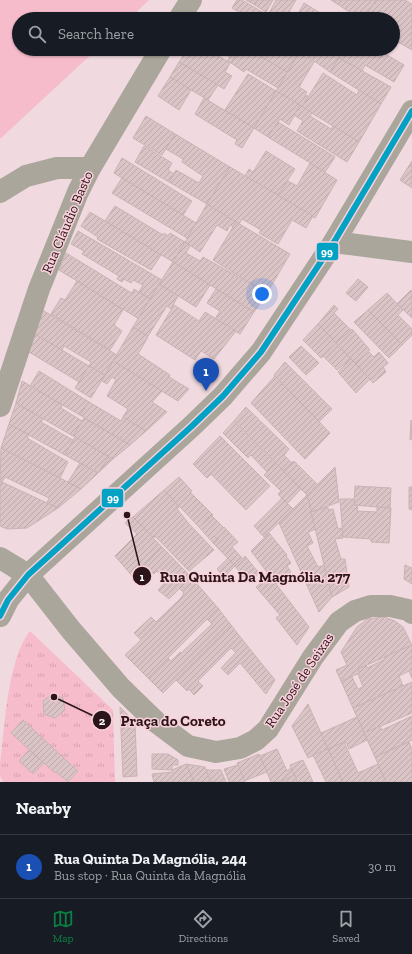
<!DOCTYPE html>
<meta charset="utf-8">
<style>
:root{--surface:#171b24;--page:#242831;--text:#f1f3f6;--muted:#9ea1a6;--line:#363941;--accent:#0b8043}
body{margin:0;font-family:"Zilla Slab",serif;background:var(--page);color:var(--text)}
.you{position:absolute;left:262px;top:294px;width:14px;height:14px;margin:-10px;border:3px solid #fff;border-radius:50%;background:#1a73e8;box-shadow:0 0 0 6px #1a73e833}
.badge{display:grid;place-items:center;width:26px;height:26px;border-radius:50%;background:var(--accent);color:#fff;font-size:13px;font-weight:700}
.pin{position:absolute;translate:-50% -33px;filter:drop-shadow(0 1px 2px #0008)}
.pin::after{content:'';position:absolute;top:21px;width:14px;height:12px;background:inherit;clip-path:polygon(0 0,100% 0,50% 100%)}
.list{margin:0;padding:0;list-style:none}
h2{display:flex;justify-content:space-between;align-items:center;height:52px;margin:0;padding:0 16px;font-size:17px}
h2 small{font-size:13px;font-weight:400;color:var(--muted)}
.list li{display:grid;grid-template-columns:26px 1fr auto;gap:12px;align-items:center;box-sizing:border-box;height:64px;padding:0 16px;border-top:1px solid var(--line)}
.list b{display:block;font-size:15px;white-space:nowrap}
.list p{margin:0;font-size:13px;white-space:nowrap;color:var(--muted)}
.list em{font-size:13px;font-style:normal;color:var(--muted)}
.icon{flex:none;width:22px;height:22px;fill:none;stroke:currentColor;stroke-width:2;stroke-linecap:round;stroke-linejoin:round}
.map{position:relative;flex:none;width:412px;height:782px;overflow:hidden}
.search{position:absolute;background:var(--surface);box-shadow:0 1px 3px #0004;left:12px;right:12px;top:12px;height:44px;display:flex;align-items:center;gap:10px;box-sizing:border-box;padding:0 14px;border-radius:22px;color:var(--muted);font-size:15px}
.sheet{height:116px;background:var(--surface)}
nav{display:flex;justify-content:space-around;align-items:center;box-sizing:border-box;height:56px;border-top:1px solid var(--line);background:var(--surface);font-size:11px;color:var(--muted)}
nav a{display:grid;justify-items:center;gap:2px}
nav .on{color:var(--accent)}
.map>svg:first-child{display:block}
.grass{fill:url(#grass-tufts)}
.pitch{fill:#f7bccc}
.building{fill:url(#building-hatch);stroke:#c9b3b4}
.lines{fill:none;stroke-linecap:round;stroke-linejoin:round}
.street{stroke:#aaa69c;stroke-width:22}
.bus-1-casing{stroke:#f9d1da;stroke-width:9}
.bus-1{stroke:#02a2c5;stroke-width:6}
.labels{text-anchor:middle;stroke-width:3;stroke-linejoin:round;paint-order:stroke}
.street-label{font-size:14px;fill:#2c141b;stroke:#f9d1da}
.leader{fill:none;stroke:#2c141b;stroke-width:1.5}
.callout-dot{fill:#2c141b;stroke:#f9d1da;stroke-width:1.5}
.mark-label{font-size:12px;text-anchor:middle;font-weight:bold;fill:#fff}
.callout-label{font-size:15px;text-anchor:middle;font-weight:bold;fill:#2c141b;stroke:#f9d1da;stroke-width:3;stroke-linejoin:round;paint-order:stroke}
.line-badge{stroke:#f9d1da;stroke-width:1.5}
.badge-label{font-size:11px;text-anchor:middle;font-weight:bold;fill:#fff}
</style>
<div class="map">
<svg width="412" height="782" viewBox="0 0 412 782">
<defs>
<pattern id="grass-tufts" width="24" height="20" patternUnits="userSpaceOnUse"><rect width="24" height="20" fill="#f7bccc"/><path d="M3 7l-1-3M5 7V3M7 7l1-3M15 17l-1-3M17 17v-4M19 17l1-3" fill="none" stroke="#d4a1af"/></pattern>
<pattern id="building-hatch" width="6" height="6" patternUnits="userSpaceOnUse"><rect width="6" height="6" fill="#dbc4c6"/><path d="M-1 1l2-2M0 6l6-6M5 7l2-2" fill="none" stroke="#bca8aa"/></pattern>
</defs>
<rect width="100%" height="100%" fill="#f0dadf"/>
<!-- grass -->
<path class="grass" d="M30,631L113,710L115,782H3L0,776V764C5,727 7,660 30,631Z"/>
<!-- pitch -->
<path class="pitch" d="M0,0H149L129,19H19V49H97L0,139Z"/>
<!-- building -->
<g class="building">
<path d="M237,0H242L264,13L261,19H251L232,8Z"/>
<path d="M246,0H258L255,5Z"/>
<path d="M258,0H273L266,12L255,5Z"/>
<path d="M276,0H296L285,19H266Z"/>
<path d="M331,0H376L364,19H360Z"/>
<path d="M376,0H405L412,4V50L393,39V19H364Z"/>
<path d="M304,3L322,14L319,19H295Z"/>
<path d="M322,14L331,19H319Z"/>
<path d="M188,49H207L230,63L225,72L232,76L224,89L179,62Z"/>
<path d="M207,49H239L231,63L227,61L230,57L221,52L218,56Z"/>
<path d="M239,49H249L287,72L278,88L246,69L244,72L231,63Z"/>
<path d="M255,49H285L291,53L293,49L299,53L287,72L254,52Z"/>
<path d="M308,49H344L330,72L307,56L310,50Z"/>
<path d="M344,49H377L404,65L394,82L365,65L362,71L339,58Z"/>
<path d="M299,53L314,62L299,87L307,92L305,95L308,96L302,107L276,91Z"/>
<path d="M339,58L391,87L381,104L330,72Z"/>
<path d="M179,62L218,85L208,100L170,77Z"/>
<path d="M323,73L357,95L359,90L381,104L359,142L302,107Z"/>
<path d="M248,74L276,91L254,128L225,110Z"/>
<path d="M170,77L191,90L179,110L158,96Z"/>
<path d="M276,91L300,105L289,125L280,119L268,137L254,128Z"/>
<path d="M204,98L254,128L242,148L235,144L237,140L195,114Z"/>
<path d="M300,105L312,113L310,116L331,129L333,126L359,142L347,162L297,131L303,121L294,115Z"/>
<path d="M146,116L175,134L162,155L133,138Z"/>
<path d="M278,122L335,157L325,172L268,137Z"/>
<path d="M175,134L230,167L207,204L169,182L176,170L199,183L203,176L182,162L183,159L166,149Z"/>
<path d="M144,146L172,163L168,170L174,174L169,182L135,162Z"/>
<path d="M266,151L295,169L278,195L245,176L249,169L253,172Z"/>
<path d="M122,158L192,201L183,215L114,173Z"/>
<path d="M412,161V188L400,180Z"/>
<path d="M310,163L337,180L315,218L278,195L288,181L297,186Z"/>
<path d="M230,167L313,216L306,228L292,220L278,244L259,233L261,230L242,219L239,224L207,204Z"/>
<path d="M122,178L196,223L187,238L112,193Z"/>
<path d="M207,204L236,222L233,227L230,225L227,231L217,225L200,252L185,242Z"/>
<path d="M115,206L163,235L164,233L168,236L170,233L185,242L173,262L105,221Z"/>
<path d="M90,212L161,255L151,270L97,239L98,237L81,226Z"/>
<path d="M236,222L290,254L267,293L213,260Z"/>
<path d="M78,231L162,280L150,299L139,292L143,285L133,280L131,283L124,279L122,282L117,279L119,276L82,254L84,251L71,244Z"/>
<path d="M185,242L190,246L186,253L200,261L203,257L267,293L254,312L173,262Z"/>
<path d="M66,253L130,292L132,293L134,289L150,299L139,319L59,270Z"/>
<path d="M173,262L210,285L196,307L159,284Z"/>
<path d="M358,279L368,287L356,301L346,293Z"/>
<path d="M77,281L123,310L114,325L122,331L110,350L51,314L61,298L65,300Z"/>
<path d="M159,284L178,296L171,309L167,306L148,336L133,327Z"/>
<path d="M216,289L254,312L240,334L215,319L220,311L207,303Z"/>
<path d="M411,290L412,291V318L397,304Z"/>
<path d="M387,293L403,310L398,315L412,329V335L402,345L368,310Z"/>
<path d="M174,305L199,321L205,312L236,331L214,359L201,351L195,360L156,335Z"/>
<path d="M334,305L338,309L334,313L351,330L336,343L318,324Z"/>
<path d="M39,308L117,355L105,375L89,366L91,362L64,346L62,350L33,333Z"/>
<path d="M368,310L402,345L389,358L354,322Z"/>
<path d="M318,324L335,342L321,358L303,340Z"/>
<path d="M133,327L148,337L138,354L170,375L169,377L189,389L178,401L113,361Z"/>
<path d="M352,329L370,350L355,363L336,343Z"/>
<path d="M33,333L89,366L79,382L29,352Z"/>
<path d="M336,343L351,359L337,370L323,356Z"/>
<path d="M301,346L319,363L306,375L289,357Z"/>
<path d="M369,352L374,357L379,352L388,363L383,367L386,372L373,383L355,363Z"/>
<path d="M351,359L370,379L356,393L338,372Z"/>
<path d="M113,361L162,391L152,402L167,412L146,431L123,417L128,409L107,396L116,380L112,377L107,384L102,381Z"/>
<path d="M285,362L332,409L319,422L274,375Z"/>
<path d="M89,366L105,375L91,398L75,388Z"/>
<path d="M39,371L89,402L80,415L30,386Z"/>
<path d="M275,376L330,433L305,459L251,403Z"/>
<path d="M22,381L62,405L61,408L82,421L73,436L16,403Z"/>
<path d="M89,402L121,421L123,417L146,431L130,445L80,415Z"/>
<path d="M16,403L43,419L41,422L73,440L65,455L9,424Z"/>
<path d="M246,407L289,449L284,455L292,463L283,471L234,421Z"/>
<path d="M84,418L130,445L113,459L75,437L73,436Z"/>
<path d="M411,420L412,439L410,440Z"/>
<path d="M234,421L276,463L267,472L251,455L248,458L223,433Z"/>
<path d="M9,424L29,435L27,438L68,462L60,478L1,448Z"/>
<path d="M220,436L270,486L246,510L211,474L207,478L193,464Z"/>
<path d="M75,437L109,457L98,473L65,455Z"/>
<path d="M1,448L60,478L81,489L58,508L47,503L49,498L5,477L2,482L0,481Z"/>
<path d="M109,457L113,459L98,473Z"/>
<path d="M294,461L318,485L307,495L283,471Z"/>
<path d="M80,463L98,473L81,489L68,482Z"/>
<path d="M276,463L301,489L287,504L278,494L281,491L264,475Z"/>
<path d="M335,467L339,502L311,512L307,495Z"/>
<path d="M179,477L192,491L190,492L213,515L199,527L164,490Z"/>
<path d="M0,481L47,503L58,508L27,528L7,529L0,526Z"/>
<path d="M355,486L391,488L390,508L354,505Z"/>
<path d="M409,487H412V510L409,509Z"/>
<path d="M164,490L179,507L177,509L190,525L214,550L189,571L155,536L153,538L133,517Z"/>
<path d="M307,495L316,529L308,532L313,543L307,546L318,567L325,565L332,597L319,612L279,523Z"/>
<path d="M282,498L293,509L264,537L254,526Z"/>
<path d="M340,499H354V505H358L357,511L377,512V507L391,508L389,543L371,542V539L343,537Z"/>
<path d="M328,507V510L333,509L338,529L342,528L343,538L335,539L341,559H345L349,587L332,597L311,512Z"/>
<path d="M212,516L223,527L214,536L218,540L214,544L199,527Z"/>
<path d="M133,517L162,547L133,577L115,556L137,534L125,523Z"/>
<path d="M224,527L238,542L232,547L243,559L235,566L214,544L218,540L214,536Z"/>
<path d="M269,533L287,555L286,556L291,563L287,566L291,572L276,584L251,551Z"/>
<path d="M162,547L191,577L169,599L158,590L167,580L157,571L154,574L145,565Z"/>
<path d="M245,556L259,573L248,582L235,566Z"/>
<path d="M228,558L235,566L224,577L217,569Z"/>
<path d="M405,565L412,568V584L404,579Z"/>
<path d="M270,576L309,627L297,645L276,618L280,615L256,587Z"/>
<path d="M191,577L218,608L148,678L125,655L141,640L134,633L151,617L156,622L181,598L184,593L179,588Z"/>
<path d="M218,608L231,625L163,693L148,678L168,658L171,661L180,652L181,653L212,624L207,619Z"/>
<path d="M384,617L395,621L403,627L412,645L358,669L360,673L341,681L336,670L347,665L341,652L357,627L367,619Z"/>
<path d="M231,625L245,643L236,653L231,648L198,681L203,686L194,695L189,689L187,691L176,680Z"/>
<path d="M245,643L275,680L266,694L240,663L228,675L221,668Z"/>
<path d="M412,645V678L409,671L399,676L403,686L353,708L341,681L352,677L358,689L363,687L358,674L360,673L358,669L366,665L367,668L385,659L384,657Z"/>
<path d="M412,682V713L364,733L353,708Z"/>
<path d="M52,694L63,698L65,710L55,718L44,714L43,701Z"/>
<path d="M308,704L328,749L308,758L292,726Z"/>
<path d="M120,707L135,722L137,776L123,777Z"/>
<path d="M412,716V740L375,757L364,733L380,726L382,730Z"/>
<path d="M357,717L367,740L349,749L346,742L328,749L321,733Z"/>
<path d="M23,720L67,761L55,773L11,733Z"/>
<path d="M344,742L358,773L378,764L386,782H343L328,749Z"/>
<path d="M409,742L412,749V782H386L375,757Z"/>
<path d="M277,749L287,771L291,768L295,775L279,782H271L260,756Z"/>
<path d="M328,749L343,782H326L313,755Z"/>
<path d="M29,750L44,763L33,774L19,761Z"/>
<path d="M152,754H168L178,760V765H172V770L152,769Z"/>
<path d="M259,754L267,772L244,781L237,763Z"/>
<path d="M303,760L313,782H297L291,768L290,765Z"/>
<path d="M67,761L78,771L68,782L56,772Z"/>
<path d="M186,764L205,767L211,782H194Z"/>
<path d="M186,764L194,782H154L152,774L173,772L172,770Z"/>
<path d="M238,765L245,782H229L224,769Z"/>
<path d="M206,770H221L226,782H211Z"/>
<path d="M295,775L297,782H279Z"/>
</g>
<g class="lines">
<!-- street -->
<g class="street">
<path d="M179,19L191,0"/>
<path d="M0,192L26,176L57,168H90"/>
<path d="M334,242L412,252"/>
<path d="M0,406L39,289L78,192L90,168L161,49"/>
<path d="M0,558L28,575L71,630L121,688L156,722L188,746L216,752L240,748L256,740L268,729L313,657L339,622L355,611L371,606H390L408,610L412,613"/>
<path d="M0,616L8,600L28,575L192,426L223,396L261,352L334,242L412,111"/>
</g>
<defs>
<path id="bus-1" d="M0,616L8,600L28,575L192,426L223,396L261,352L334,242L412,111"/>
</defs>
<!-- bus-1 casing -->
<use href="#bus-1" class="bus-1-casing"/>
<!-- bus-1 -->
<use href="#bus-1" class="bus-1"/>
</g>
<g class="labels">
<!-- street labels -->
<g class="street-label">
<text transform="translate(67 222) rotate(-67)" y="5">Rua Cláudio Basto</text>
<text transform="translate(299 680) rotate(-56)" y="5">Rua José de Seixas</text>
</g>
</g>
<!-- callouts -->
<path class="leader" d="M127 515L142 576M54 697L102 720"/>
<g class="callout-dot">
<circle cx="127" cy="515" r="4"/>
<circle cx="54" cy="697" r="4"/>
<circle cx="142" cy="576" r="10"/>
<circle cx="102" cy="720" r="10"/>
</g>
<g class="mark-label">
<text x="142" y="581">1</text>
<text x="102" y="725">2</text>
</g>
<g class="callout-label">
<text x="255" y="582">Rua Quinta Da Magnólia, 277</text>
<text x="173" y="726">Praça do Coreto</text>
</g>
<g class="line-badge">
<rect x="316" y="242" width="23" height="19" rx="4" fill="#02a2c5"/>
<rect x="101" y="488" width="23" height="20" rx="4" fill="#02a2c5"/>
</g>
<g class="badge-label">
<text x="327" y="256">99</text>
<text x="113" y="502">99</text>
</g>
</svg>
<div class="you"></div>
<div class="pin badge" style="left:206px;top:391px;background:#1a4fb4">1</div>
<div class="search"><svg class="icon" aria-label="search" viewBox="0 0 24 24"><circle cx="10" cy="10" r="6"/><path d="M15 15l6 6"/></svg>Search here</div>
</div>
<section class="sheet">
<h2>Nearby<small></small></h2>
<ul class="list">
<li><span class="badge" style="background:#1a4fb4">1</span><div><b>Rua Quinta Da Magnólia, 244</b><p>Bus stop · Rua Quinta da Magnólia</p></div><em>30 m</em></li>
</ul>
</section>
<nav>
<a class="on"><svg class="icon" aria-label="map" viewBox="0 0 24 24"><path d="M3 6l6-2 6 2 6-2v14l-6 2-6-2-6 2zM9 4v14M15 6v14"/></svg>Map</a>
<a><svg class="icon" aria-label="directions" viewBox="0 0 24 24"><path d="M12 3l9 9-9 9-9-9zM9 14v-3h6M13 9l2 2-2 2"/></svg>Directions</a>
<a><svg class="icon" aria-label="saved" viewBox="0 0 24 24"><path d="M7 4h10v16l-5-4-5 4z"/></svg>Saved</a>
</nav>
